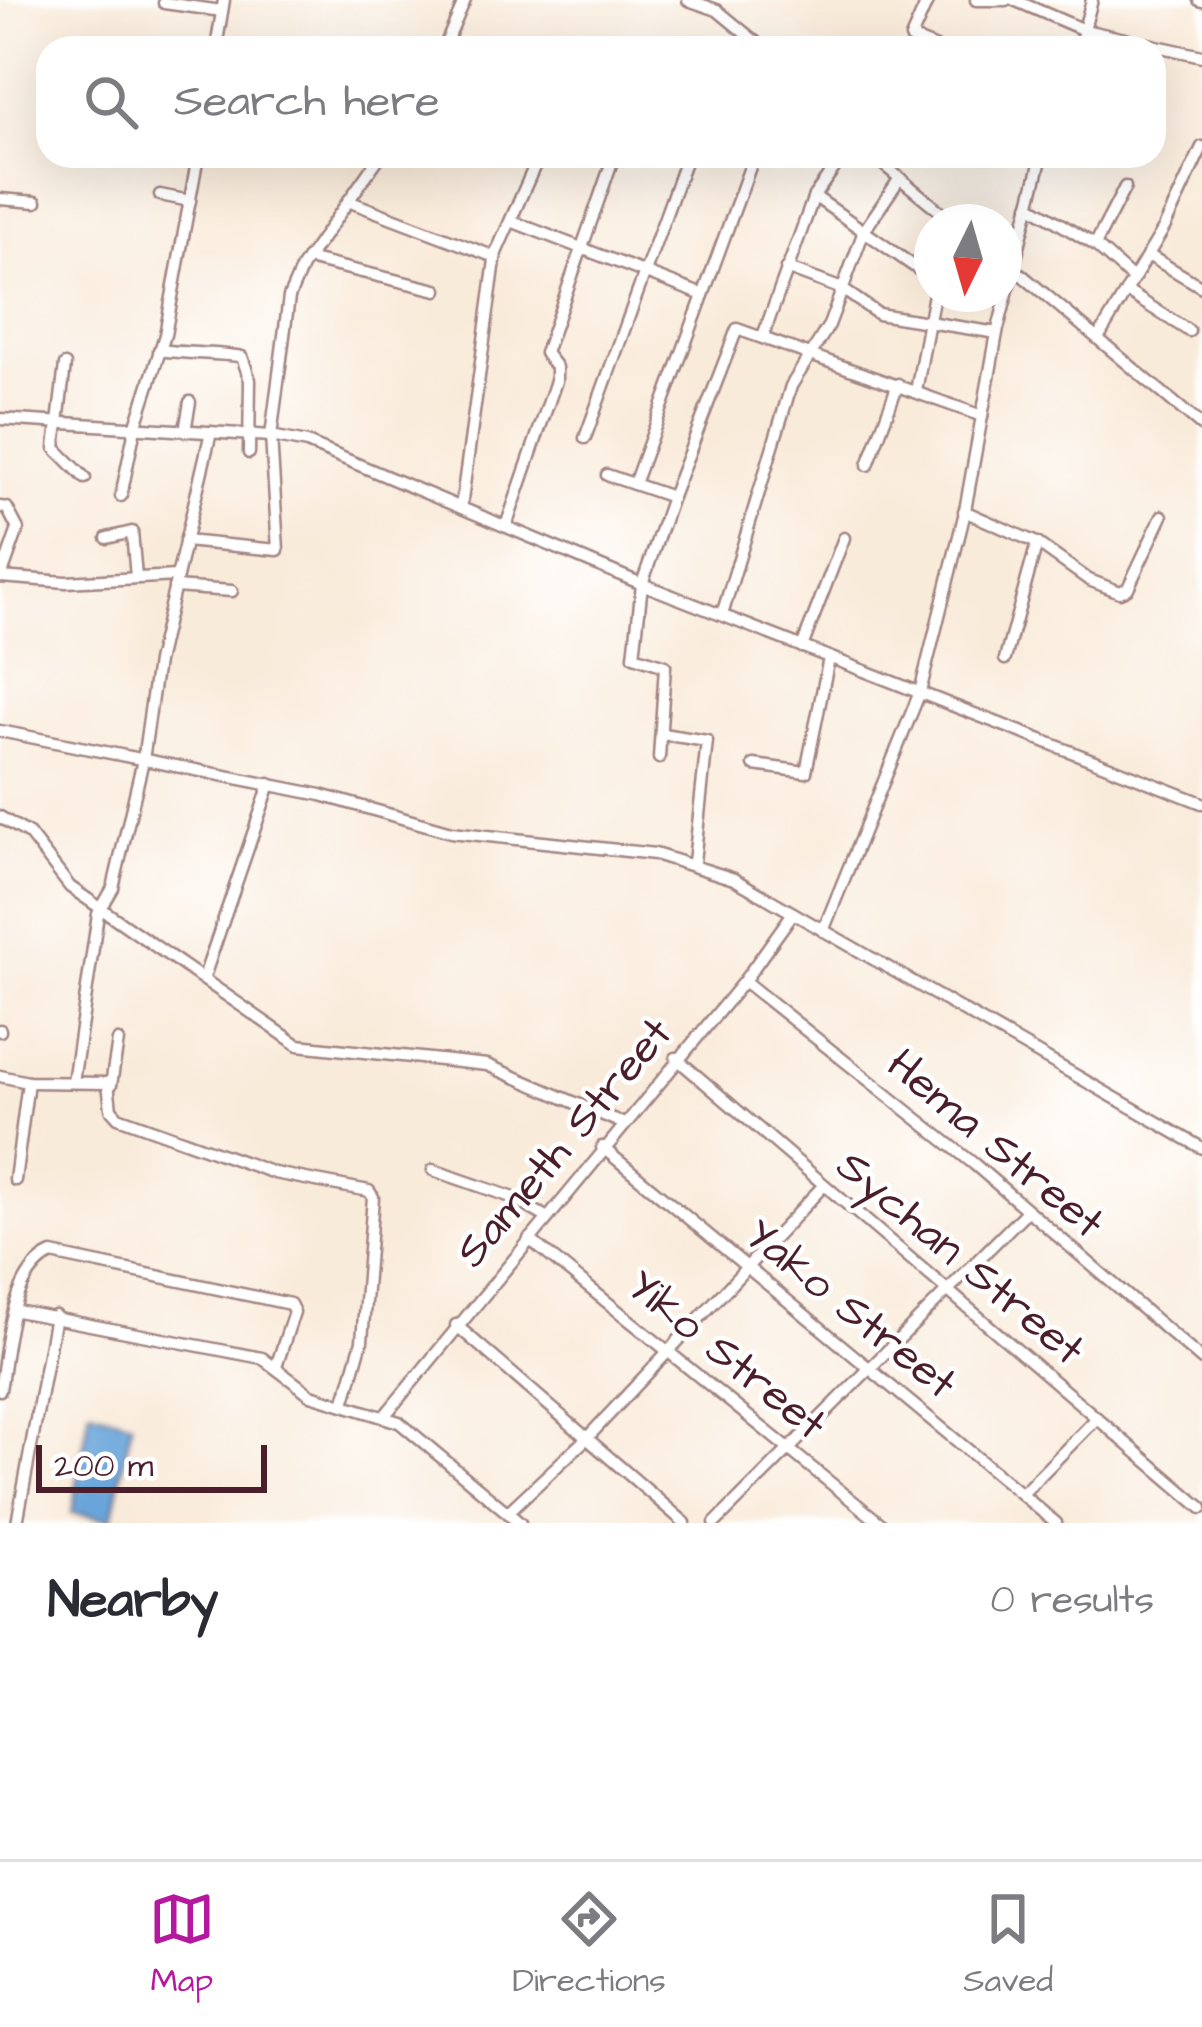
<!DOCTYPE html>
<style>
:root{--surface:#fff;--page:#f7f7f7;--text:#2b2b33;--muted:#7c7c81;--line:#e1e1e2;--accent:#b5179e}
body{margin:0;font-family:"Architects Daughter",sans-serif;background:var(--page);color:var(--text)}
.compass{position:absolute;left:914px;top:204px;width:108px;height:108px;border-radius:50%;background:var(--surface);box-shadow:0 12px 48px #0002;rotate:185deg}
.scale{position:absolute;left:36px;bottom:30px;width:231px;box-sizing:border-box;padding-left:12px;border:6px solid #4a1f2b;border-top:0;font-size:33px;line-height:42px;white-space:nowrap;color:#4a1f2b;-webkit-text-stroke:9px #fff;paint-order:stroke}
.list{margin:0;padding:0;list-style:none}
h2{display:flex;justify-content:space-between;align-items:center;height:156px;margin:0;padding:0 48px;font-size:51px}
h2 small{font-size:39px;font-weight:400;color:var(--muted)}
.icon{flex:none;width:66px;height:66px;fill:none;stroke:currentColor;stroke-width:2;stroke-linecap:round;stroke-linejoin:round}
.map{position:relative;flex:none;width:1202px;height:1523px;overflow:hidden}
.search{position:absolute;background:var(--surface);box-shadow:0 12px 48px #0002;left:36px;right:36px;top:36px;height:132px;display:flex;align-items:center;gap:30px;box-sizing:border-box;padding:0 42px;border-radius:36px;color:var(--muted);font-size:45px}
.sheet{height:336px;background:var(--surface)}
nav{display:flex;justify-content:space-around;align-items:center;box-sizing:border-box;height:168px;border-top:3px solid var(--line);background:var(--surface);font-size:33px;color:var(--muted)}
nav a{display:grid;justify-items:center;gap:6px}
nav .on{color:var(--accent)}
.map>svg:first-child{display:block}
.water{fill:#69a5da;stroke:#5a6282;stroke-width:3}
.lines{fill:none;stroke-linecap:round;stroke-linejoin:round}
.minor-casing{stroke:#a28582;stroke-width:15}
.minor{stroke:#fff;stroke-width:10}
.labels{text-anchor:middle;stroke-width:9;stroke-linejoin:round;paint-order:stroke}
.street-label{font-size:45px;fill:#4a1f2b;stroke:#fff}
</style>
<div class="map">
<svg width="1202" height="1523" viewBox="0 0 1202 1523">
<rect width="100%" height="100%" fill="#fff"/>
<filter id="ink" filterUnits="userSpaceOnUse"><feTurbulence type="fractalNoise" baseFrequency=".00833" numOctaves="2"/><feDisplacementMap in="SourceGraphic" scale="24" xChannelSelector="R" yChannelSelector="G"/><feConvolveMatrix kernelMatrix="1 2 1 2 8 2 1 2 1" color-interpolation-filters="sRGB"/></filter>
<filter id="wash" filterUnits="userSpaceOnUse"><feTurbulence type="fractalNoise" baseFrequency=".004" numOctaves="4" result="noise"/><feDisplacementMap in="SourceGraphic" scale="48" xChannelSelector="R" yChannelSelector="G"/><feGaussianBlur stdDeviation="2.7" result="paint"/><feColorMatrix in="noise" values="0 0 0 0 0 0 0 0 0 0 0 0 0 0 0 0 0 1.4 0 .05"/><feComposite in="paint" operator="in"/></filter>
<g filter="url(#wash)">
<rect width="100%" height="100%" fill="#f9ebda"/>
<!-- water -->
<path class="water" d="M90,1410L132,1422L112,1519L72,1513Z"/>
</g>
<g filter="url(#ink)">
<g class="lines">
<defs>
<g id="minor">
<path d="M688,0L717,10L763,48"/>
<path d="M928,0L911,38L936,48"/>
<path d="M976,0H1006"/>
<path d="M1014,0L1084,30L1202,56"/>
<path d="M1199,0L1202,1"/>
<path d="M164,3L222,11"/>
<path d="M696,44L701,48"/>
<path d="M216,48L224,0"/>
<path d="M444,48L465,0"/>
<path d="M1079,48L1092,0"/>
<path d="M873,156L953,222"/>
<path d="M160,195L190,201"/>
<path d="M814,196L932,279"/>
<path d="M0,199L36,202"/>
<path d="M348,201L495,257"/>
<path d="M1029,205L1095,245L1133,279"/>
<path d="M511,221L703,295"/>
<path d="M1095,245L1125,187"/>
<path d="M1148,255L1202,287"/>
<path d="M307,259L437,290"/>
<path d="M1004,260L1202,426"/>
<path d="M786,268L842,289L878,314L997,333"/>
<path d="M1126,291L1189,331"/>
<path d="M1100,335L1164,228L1202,147"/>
<path d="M763,336L814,196L843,156"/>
<path d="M159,350C176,353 236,354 242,357L250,380L249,453"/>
<path d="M65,365L55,448L85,478"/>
<path d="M916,391L934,294"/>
<path d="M0,419L271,436L307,443L642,584L1202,803"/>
<path d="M185,431L190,402"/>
<path d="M585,438L687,156"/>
<path d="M868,465L898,384"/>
<path d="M607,475L672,497L642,584L634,656L665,666L659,758"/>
<path d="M634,484L754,156"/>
<path d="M121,496L135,428L165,335L198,156"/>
<path d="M672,497L737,329L982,416"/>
<path d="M0,507L7,508L18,529L1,577"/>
<path d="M461,507L496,253L539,156"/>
<path d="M964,511L1037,543L1005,659"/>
<path d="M506,526L556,381V367L545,353L614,156"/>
<path d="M107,538L132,532L136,577"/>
<path d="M185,541L278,550L271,436L289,297L302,267L380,156"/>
<path d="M1037,543L1089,580L1120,592L1128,588L1162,516"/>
<path d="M0,577L66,582L176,576"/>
<path d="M174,587L232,591"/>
<path d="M722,615L791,386L829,325L864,231L900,178"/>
<path d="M802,647L844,538"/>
<path d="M0,731L321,795L451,832L655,854L734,879L1202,1148"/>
<path d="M662,734L707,741L694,862"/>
<path d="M754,765L806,772L829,658"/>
<path d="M0,817L29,834L70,887L298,1045L487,1065L622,1123"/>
<path d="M823,931L920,692L964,516L997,333L1042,156"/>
<path d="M204,977L270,784"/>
<path d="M744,981L974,1164L1202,1360"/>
<path d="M0,1031V1030"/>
<path d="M676,1058L1202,1508"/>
<path d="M0,1076L28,1082L108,1083L111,1109L118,1117L274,1173L369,1191L373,1197L362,1341L344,1404"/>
<path d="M73,1082L98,914L113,888L143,760L157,662L211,432"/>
<path d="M111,1085L118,1041"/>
<path d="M602,1147L1056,1523"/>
<path d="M433,1170L511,1197L546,1217"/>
<path d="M15,1180L28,1082"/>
<path d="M529,1239L880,1523"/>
<path d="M17,1311L262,1358L311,1395L399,1422L520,1523"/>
<path d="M456,1325L685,1523"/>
<path d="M0,1390C7,1350 10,1272 52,1254L290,1304L294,1312L277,1364"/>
<path d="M386,1414L744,981L793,913"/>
<path d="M1023,1493L1097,1418"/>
<path d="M508,1512L587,1438L824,1185"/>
<path d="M17,1523L55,1316"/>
<path d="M715,1523L1026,1212"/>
</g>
</defs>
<!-- minor casing -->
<use href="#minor" class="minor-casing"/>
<!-- minor -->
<use href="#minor" class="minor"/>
</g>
</g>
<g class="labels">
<!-- street labels -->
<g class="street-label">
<text transform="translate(562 1141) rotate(-50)" y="16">Sameth Street</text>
<text transform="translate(997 1142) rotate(40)" y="16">Hema Street</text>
<text transform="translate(962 1256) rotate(40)" y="16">Sychan Street</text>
<text transform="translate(852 1307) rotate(39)" y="16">Yako Street</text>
<text transform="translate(728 1353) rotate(39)" y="16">Yiko Street</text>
</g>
</g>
</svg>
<svg class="compass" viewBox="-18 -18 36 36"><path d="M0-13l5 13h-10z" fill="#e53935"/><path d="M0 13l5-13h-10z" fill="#7c7c81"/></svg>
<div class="scale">200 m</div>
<div class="search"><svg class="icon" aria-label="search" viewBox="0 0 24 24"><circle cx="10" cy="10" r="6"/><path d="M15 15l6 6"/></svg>Search here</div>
</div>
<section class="sheet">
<h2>Nearby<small>0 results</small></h2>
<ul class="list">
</ul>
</section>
<nav>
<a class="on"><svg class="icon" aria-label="map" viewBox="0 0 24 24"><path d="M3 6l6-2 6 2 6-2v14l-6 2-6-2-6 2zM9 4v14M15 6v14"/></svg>Map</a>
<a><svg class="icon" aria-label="directions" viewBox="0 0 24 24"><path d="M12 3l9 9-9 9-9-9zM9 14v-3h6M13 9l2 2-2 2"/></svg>Directions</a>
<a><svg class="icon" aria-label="saved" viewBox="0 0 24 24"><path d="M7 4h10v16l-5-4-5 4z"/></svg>Saved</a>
</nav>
